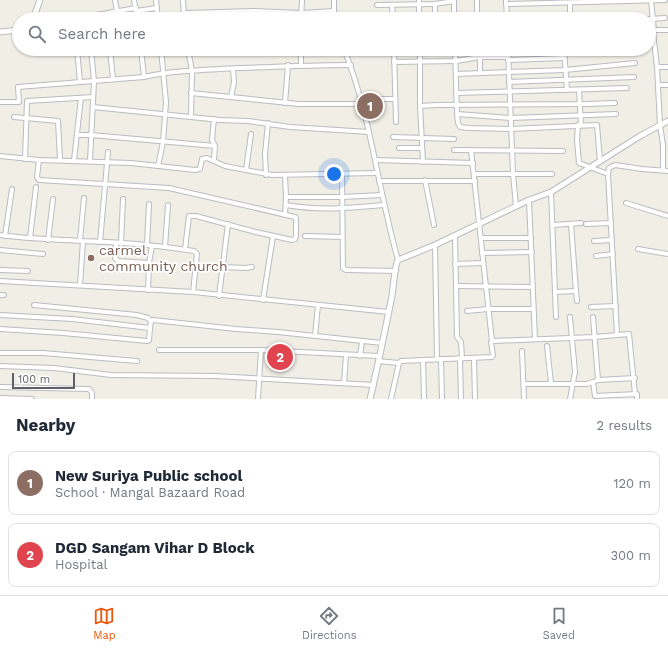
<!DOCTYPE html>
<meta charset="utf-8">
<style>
:root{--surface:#fff;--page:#f2f2f3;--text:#1f2937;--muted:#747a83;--line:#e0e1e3;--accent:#ea580c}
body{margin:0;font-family:"Work Sans",sans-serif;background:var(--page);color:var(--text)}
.scale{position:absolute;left:12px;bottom:10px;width:63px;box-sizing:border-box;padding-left:4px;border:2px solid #5d6066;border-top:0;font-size:11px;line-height:14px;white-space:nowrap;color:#5d6066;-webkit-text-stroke:3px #fff;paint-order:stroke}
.you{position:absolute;left:334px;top:174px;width:14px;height:14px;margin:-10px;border:3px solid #fff;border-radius:50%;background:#1a73e8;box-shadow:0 0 0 6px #1a73e833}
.badge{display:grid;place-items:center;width:26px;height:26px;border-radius:50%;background:var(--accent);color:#fff;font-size:13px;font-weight:700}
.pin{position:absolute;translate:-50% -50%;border:2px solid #fff;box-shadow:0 1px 4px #0006}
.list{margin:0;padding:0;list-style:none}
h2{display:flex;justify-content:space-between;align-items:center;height:52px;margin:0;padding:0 16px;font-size:17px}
h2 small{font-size:13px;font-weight:400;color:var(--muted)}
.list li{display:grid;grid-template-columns:26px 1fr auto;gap:12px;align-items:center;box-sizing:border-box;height:64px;margin:0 8px 8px;padding:0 8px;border:1px solid var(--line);border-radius:8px}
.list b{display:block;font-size:15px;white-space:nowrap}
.list p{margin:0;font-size:13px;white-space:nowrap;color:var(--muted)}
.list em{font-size:13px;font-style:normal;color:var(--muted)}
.icon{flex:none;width:22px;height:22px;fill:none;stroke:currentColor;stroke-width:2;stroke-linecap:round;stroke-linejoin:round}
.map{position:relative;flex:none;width:668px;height:399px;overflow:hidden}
.search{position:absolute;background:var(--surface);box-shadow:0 1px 3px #0004;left:12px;right:12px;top:12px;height:44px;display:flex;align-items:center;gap:10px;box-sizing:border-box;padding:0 14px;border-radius:22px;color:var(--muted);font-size:15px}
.sheet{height:196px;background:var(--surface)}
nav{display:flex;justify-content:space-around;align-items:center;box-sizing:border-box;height:56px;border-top:1px solid var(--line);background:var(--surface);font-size:11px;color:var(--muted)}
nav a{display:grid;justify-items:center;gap:2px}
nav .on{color:var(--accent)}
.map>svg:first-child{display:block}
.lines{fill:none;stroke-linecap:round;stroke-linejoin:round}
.minor-casing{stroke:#babcc1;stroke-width:6}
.tertiary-casing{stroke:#babcc1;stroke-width:7}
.minor{stroke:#fff;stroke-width:4}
.tertiary{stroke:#fff;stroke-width:5}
.education-dot{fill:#8d6e63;stroke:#fff;stroke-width:1.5}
.labels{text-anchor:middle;stroke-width:3.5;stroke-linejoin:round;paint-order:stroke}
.education-label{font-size:14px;fill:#785e54;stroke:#fff;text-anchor:start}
</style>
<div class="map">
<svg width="668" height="399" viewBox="0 0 668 399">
<rect width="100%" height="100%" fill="#f0eee5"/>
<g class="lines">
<defs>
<g id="minor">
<path d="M115,0L117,11"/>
<path d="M134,0L137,19"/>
<path d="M156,0L158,19"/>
<path d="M183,0L184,19"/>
<path d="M334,0V19"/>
<path d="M419,0V19"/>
<path d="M477,0V19"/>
<path d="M506,0L507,19"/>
<path d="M651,0L654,30"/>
<path d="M570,3V19"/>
<path d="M435,4V19"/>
<path d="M506,4L665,0"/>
<path d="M377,5L435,4L454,1"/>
<path d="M392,5L393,19"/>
<path d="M136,11L157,8"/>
<path d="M184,13L255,11L301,13L333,11"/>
<path d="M73,19C94,16 115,11 136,8"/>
<path d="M301,19L302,0"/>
<path d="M423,19H435"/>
<path d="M454,19V0"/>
<path d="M649,19L665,18"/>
<path d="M649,32H653L654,30H668"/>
<path d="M653,32L657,67L660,125L663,145V170"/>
<path d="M77,49L80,82"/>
<path d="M110,49L113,79"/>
<path d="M141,49L144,77"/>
<path d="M188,49L192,71L191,117"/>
<path d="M301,49V65"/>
<path d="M344,49C371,116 378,190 398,260"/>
<path d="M394,49L396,122"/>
<path d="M420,49V106L423,162"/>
<path d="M455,49L457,114L458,123L460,127L469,128L511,129L597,125L600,161"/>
<path d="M480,49V73"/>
<path d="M508,49L513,174L516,206"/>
<path d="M508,49H543"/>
<path d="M564,49L567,90"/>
<path d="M508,60L563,58"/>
<path d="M394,62L456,61L480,57H508"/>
<path d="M657,67H668"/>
<path d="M456,74L565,70L635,63"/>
<path d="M509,82L634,77"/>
<path d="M658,85H668"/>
<path d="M579,90L581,125"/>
<path d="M191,93L299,104H362"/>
<path d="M456,93L627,88"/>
<path d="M231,97L234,82L233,69"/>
<path d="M361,99H395"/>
<path d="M0,102H19L18,87L144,77C175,70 207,70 238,68C276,67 313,65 351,65"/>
<path d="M285,103L288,65"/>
<path d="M420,106L437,105L587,104L615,103"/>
<path d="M93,107L220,120L248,121L290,127L369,132"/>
<path d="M457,114L511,118L616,114"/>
<path d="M14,117L58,121L60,160"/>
<path d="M214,119L212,140L215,146"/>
<path d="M578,125L577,140L579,163L608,174L617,335"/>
<path d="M77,135H91L215,146L214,160"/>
<path d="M393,137L454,139"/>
<path d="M399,148H422"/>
<path d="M454,150L563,151"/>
<path d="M471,150L492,341"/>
<path d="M0,156L39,160L131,163L195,170L200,169L202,159L207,158L225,166L272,175L377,173"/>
<path d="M25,159L27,101L93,97"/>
<path d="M39,160L37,177L39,180L169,188L295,217L296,218V236L295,239L292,240L256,232L196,216H189L185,249"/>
<path d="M74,160L81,98"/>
<path d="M375,160L473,163"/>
<path d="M90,161L94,81L91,49"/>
<path d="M158,166L163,142L166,102L161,49"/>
<path d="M246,170L251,134"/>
<path d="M342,174L343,268L346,270L396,271"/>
<path d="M474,174H552"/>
<path d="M608,174L609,168L615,165L642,169L668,171"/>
<path d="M266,175L265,154L268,123"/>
<path d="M285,175L286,197"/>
<path d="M425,180L434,225"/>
<path d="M379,181H475"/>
<path d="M551,192L556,317"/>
<path d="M529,200L535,339"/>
<path d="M626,203L668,216"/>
<path d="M286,205C320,211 350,208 384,205"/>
<path d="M285,215L286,197H342L382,195"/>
<path d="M586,224L611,223"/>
<path d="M553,225L581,223"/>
<path d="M0,235C27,239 55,239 82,241C119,242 158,245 194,251L197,254L193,292"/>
<path d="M455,235L457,337L461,342L462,358"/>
<path d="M5,236L12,189"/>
<path d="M305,236L342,237"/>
<path d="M30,238L36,187"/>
<path d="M481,238H531"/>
<path d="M48,240L53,199"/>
<path d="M80,240L84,198"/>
<path d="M594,241L612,240"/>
<path d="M100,242L108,152"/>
<path d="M116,243L115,258L118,261L149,263L152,246"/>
<path d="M121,244L123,199"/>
<path d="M147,245L149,204"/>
<path d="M435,245L437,359"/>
<path d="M165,247L168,205"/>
<path d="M638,249L668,254"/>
<path d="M0,250L43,254"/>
<path d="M482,253L532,252"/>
<path d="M596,256L613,254"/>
<path d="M455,264L483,263"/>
<path d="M223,267L246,268L252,267"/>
<path d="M0,270L28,271"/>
<path d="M0,281L193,292L389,312"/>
<path d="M80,285L83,241"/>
<path d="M456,286L532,287"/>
<path d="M148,290L149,263"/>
<path d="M576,291L577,301"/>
<path d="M555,292L576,291L571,224"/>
<path d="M0,295H4"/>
<path d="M219,296L228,224"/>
<path d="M263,300L273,236"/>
<path d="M34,305L137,315L148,318L151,321"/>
<path d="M591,307L616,306"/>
<path d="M467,311L488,309H533"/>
<path d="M0,315L72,319L150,328L151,321L153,320L236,329L278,332L382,343"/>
<path d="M570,317L575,372L570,399"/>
<path d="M593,317L598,380"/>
<path d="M0,329L63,333L147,341L149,340L150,328"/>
<path d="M315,336L318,305"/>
<path d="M547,346L551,383"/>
<path d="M159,350H261L379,356"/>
<path d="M522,351L524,399"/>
<path d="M0,353H43L137,361"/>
<path d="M360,356L362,341"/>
<path d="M460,358L461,399"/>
<path d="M474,358L475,399"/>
<path d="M441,359L442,399"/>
<path d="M423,360L424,399"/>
<path d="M378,361L399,363"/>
<path d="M0,366L54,368L111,375L215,376L374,385"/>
<path d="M635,378L598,380L593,382L595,396L637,394V399"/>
<path d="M344,383L346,355"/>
<path d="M524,384H587L593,382"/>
<path d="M0,387L89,389L92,393V399"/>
<path d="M0,398L32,399"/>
<path d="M258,399L261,350"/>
<path d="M391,399L399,363L401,361L492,357L493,355L491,342L493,341L594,337L629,334L635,394"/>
</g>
<g id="tertiary">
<path d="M33,19L40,0"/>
<path d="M0,32L19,30"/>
<path d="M370,399C378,365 385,331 392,296C393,289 395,264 398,260L435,245L529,200L551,192L640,136L668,121"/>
</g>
</defs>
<!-- minor casing -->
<use href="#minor" class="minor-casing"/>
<!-- tertiary casing -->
<use href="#tertiary" class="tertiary-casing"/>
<!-- minor -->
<use href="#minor" class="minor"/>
<!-- tertiary -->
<use href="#tertiary" class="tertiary"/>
</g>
<!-- markers -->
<circle class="education-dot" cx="91" cy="258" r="4"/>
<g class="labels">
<!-- education labels -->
<g class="education-label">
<text x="99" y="255">carmel<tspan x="99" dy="16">community church</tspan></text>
</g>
</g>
</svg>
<div class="scale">100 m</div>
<div class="you"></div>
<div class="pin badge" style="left:370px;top:106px;background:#8d6e63">1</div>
<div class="pin badge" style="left:280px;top:357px;background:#e0444e">2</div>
<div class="search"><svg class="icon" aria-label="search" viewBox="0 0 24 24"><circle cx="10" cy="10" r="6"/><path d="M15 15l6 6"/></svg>Search here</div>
</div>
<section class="sheet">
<h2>Nearby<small>2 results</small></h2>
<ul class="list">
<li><span class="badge" style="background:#8d6e63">1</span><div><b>New Suriya Public school</b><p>School · Mangal Bazaard Road</p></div><em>120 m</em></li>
<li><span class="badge" style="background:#e0444e">2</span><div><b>DGD Sangam Vihar D Block</b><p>Hospital</p></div><em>300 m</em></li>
</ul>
</section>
<nav>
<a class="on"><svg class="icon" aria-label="map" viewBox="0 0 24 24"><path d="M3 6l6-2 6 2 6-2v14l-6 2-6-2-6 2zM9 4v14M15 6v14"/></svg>Map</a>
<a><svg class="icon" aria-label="directions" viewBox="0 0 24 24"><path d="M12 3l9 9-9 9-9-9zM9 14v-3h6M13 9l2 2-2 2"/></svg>Directions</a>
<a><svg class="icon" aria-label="saved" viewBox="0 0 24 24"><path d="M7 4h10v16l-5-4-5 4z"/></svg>Saved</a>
</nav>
